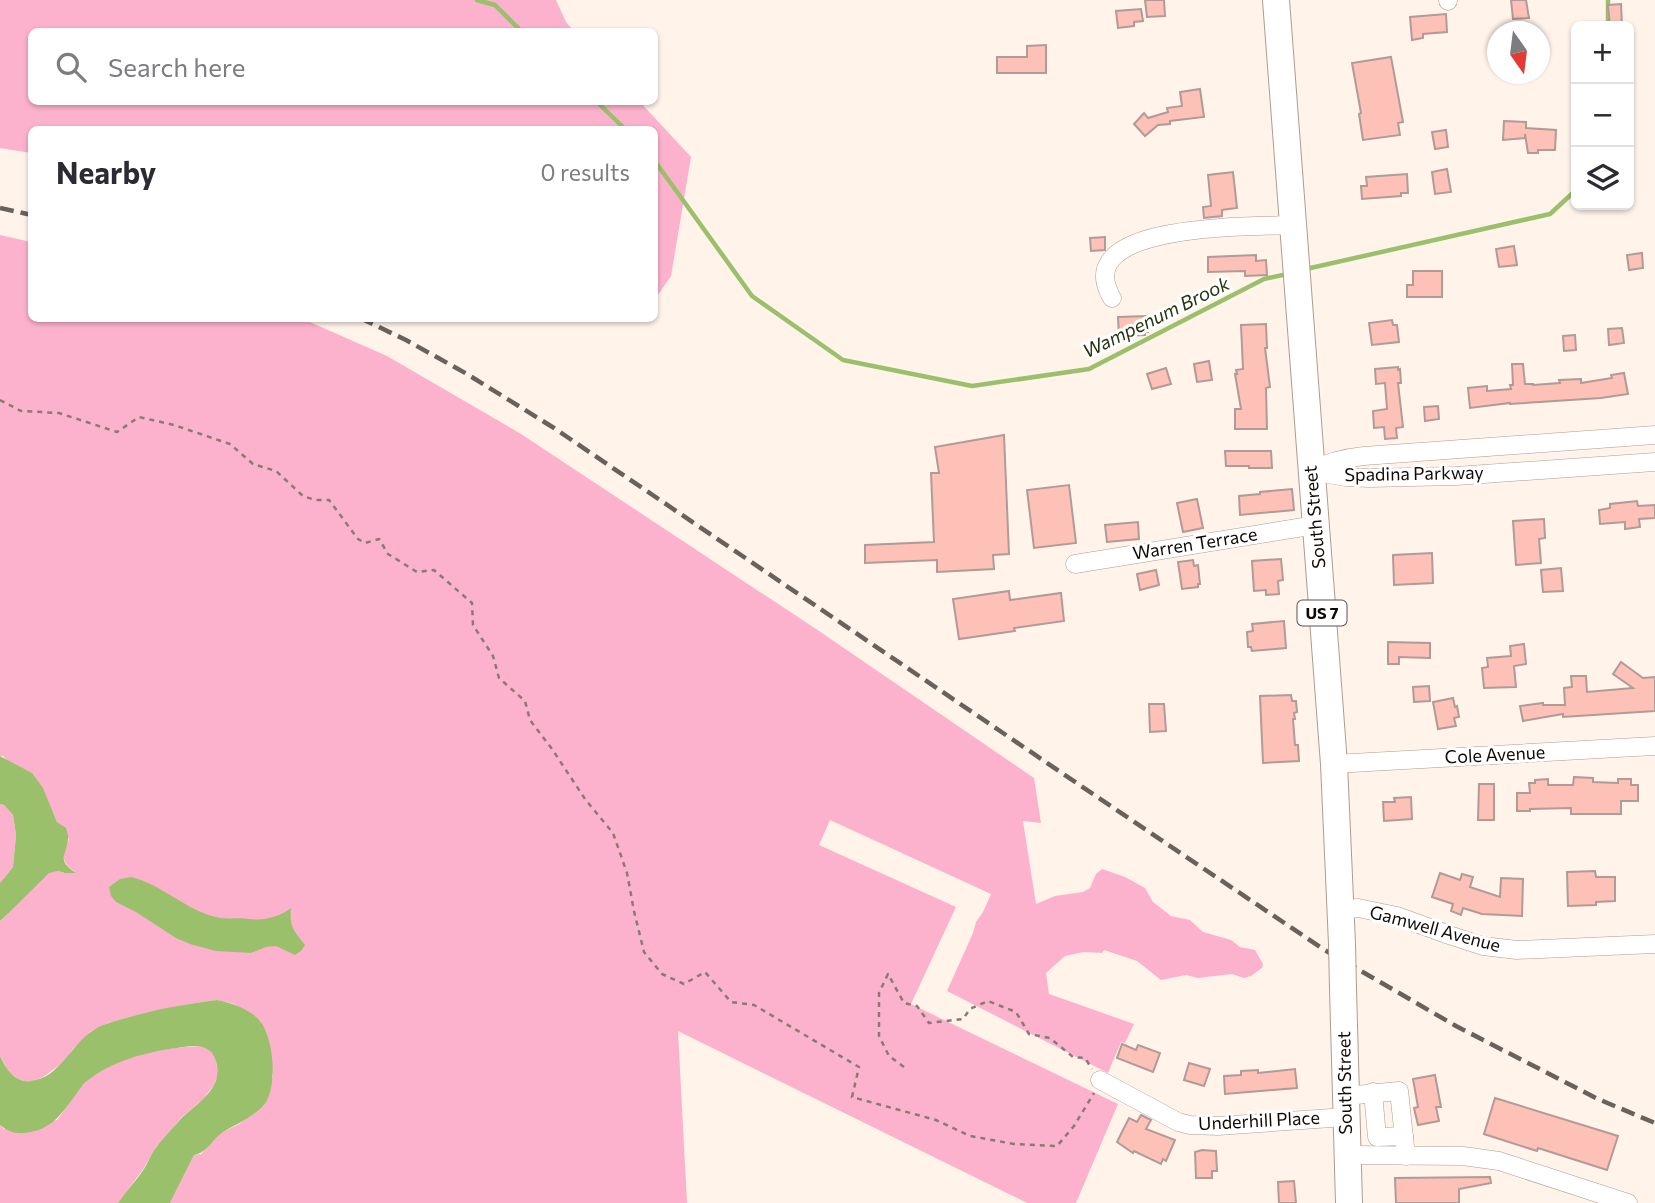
<!DOCTYPE html>
<meta charset="utf-8">
<style>
:root{--surface:#fff;--page:#f2f2f3;--text:#2b2b33;--muted:#7c7c81;--line:#e1e1e2}
body{margin:0;font-family:Commissioner,sans-serif;background:var(--page);color:var(--text)}
.controls{position:absolute;right:21px;top:21px;display:grid;overflow:hidden;border-radius:10px;box-shadow:0 2px 5px #0004}
.controls button{width:63px;height:63px;display:grid;place-items:center;padding:0;border:0;border-bottom:2px solid var(--line);background:var(--surface);color:var(--text);font:35px sans-serif}
.compass{position:absolute;left:1487px;top:21px;width:63px;height:63px;border-radius:50%;background:var(--surface);box-shadow:0 2px 5px #0004;rotate:166deg}
.list{margin:0;padding:0;list-style:none}
h2{display:flex;justify-content:space-between;align-items:center;height:91px;margin:0;padding:0 28px;font-size:30px}
h2 small{font-size:23px;font-weight:400;color:var(--muted)}
.icon{flex:none;width:38px;height:38px;fill:none;stroke:currentColor;stroke-width:2;stroke-linecap:round;stroke-linejoin:round}
.map{position:relative;flex:none;width:1655px;height:1203px;overflow:hidden}
.search{position:absolute;background:var(--surface);box-shadow:0 2px 5px #0004;left:28px;top:28px;width:630px;height:77px;display:flex;align-items:center;gap:18px;box-sizing:border-box;padding:0 24px;border-radius:10px;color:var(--muted);font-size:26px}
.panel{position:absolute;background:var(--surface);box-shadow:0 2px 5px #0004;left:28px;top:126px;width:630px;height:196px;border-radius:10px}
.map>svg:first-child{display:block}
.green{fill:#fcb2cc}
.water{fill:#9bc06b}
.lines{fill:none;stroke-linecap:round;stroke-linejoin:round}
.stream{stroke:#9bc06b;stroke-width:4.5}
.building{fill:#fec1b7;stroke:#b29a96;stroke-width:2}
.minor-casing{stroke:#ad9c8e;stroke-width:19}
.highway-casing{stroke:#ad9c8e;stroke-width:28}
.path{stroke:#857c75;stroke-width:2.5;stroke-dasharray:5 5;stroke-linecap:butt}
.minor{stroke:#fff;stroke-width:18}
.highway{stroke:#fff;stroke-width:26}
.rail{stroke:#69615b;stroke-width:4.5;stroke-dasharray:14 7;stroke-linecap:butt}
.highway-bridge-casing{stroke:#ad9c8e;stroke-width:28;stroke-linecap:butt}
.highway-bridge{stroke:#fff;stroke-width:26}
.labels{text-anchor:middle;stroke-width:6;stroke-linejoin:round;paint-order:stroke}
.shield{fill:#fff;stroke:#585451;stroke-width:2}
.shield-label{font-size:16px;font-weight:bold;fill:#100a06}
.street-label{font-size:18px;fill:#100a06;stroke:#fff}
.water-label{font-size:19px;font-style:italic;fill:#263511;stroke:#fff}
</style>
<div class="map">
<svg width="1655" height="1203" viewBox="0 0 1655 1203">
<rect width="100%" height="100%" fill="#fff3ea"/>
<!-- green -->
<g class="green">
<path d="M0,0H556L566,22L574,31L32,32V102H640L691,157L671,276L655,299L654,130H32L31,153L0,148Z"/>
<path d="M0,235L31,242L32,318L303,319L387,356L521,434L816,629L1034,778L1041,823L1023,821L1036,904L1055,896L1083,892L1090,888L1096,874L1102,869L1125,877L1145,888L1153,902L1171,916L1190,920L1203,932L1231,940L1240,947L1255,950L1263,964L1262,968L1251,976L1244,978L1232,974L1198,978L1186,975L1161,980L1137,961L1104,950L1102,953L1084,952L1065,956L1046,973L1049,994L1134,1024L1125,1043L1121,1042L1108,1073L947,991L973,933L976,922L983,912L991,894L830,820L819,845L956,907L911,1004L1118,1104L1076,1203H1027L678,1031L687,1203H170L194,1155L201,1154L221,1133L239,1124L264,1105L273,1076L267,1035L260,1021L234,1004L217,1000L195,1003L133,1016L108,1023L91,1031L73,1049L64,1062L43,1077L34,1081H25L18,1079L9,1072L0,1056V921L12,910L49,872L58,871L65,873L75,872C60,861 62,855 69,839L57,822L48,801L3,756H0Z"/>
<path d="M0,804L4,805L13,815L16,835L13,867L0,883Z"/>
<path d="M199,1046L208,1049L215,1055L218,1074L214,1085L204,1098L182,1117L155,1148L144,1168L118,1203H0V1125L4,1129L57,1120C66,1109 76,1091 87,1081C116,1056 161,1048 199,1046Z"/>
</g>
<!-- water -->
<g class="water">
<path d="M0,756L32,773L43,788L57,822L66,828C67,831 69,837 68,840C65,859 57,859 76,873H65L58,871L49,873L12,910L0,921V883L13,867L16,835L13,815L4,805L0,804Z"/>
<path d="M131,877C162,884 185,910 216,917C227,920 239,917 249,919C264,921 279,917 291,908C289,927 294,931 305,945L301,951L295,955L276,946L266,947L251,953L216,951L190,944L176,938L136,912L116,902L111,896L109,887L120,879Z"/>
<path d="M217,1000C232,1003 250,1009 260,1021C274,1038 278,1088 264,1105C253,1117 237,1124 223,1132C213,1139 207,1153 194,1155L170,1203H118C126,1191 136,1181 144,1169C148,1163 150,1156 154,1150C161,1140 170,1131 178,1122C190,1108 207,1100 215,1083C219,1074 218,1061 212,1053C203,1043 188,1046 177,1048C146,1052 112,1061 87,1081C83,1084 80,1089 77,1093C61,1114 53,1130 24,1133C15,1134 7,1131 0,1125V1056C6,1068 14,1083 31,1081C59,1078 71,1045 92,1031C100,1025 112,1022 122,1019C153,1010 185,1004 217,1000Z"/>
</g>
<g class="lines">
<!-- stream -->
<g class="stream">
<path d="M477,0L495,5L522,32"/>
<path d="M1608,0V26"/>
<path d="M597,102L626,130"/>
<path d="M654,160L752,296L843,360L972,386L1089,369L1264,279L1287,274"/>
<path d="M1306,269L1550,214L1576,190"/>
</g>
</g>
<!-- building -->
<g class="building">
<path d="M1145,0H1164L1165,16L1147,17Z"/>
<path d="M1511,0H1526L1529,18L1513,19Z"/>
<path d="M1621,4L1622,26H1610L1608,5Z"/>
<path d="M1141,9L1143,21L1134,22V26L1118,28L1116,11Z"/>
<path d="M1446,14L1447,32L1423,34V38L1412,40L1410,17Z"/>
<path d="M1046,45V73H997V57H1027V46Z"/>
<path d="M1391,57L1403,122L1398,123L1400,135L1363,140L1359,114L1361,113L1352,63Z"/>
<path d="M1200,89L1204,117L1170,121V124L1158,125L1145,136L1134,124L1144,113L1148,118L1168,112L1167,108L1182,106L1180,92Z"/>
<path d="M1504,121L1526,122V128L1556,130L1555,150H1538V153H1528L1525,134V138L1503,140Z"/>
<path d="M1446,130L1448,147L1435,149L1432,132Z"/>
<path d="M1447,169L1451,192L1435,194L1432,172Z"/>
<path d="M1233,172L1237,208L1222,210V216L1204,218L1203,207L1211,206L1208,175Z"/>
<path d="M1407,174L1408,193H1401V196L1362,199L1361,186H1367L1366,177Z"/>
<path d="M1105,237V250L1091,251L1090,238Z"/>
<path d="M1514,246L1517,265L1499,267L1496,249Z"/>
<path d="M1642,253L1643,268L1629,270L1627,255Z"/>
<path d="M1256,255V261L1266,260L1267,275L1245,276V271L1208,272V257Z"/>
<path d="M1413,271H1442V297H1407V285H1413Z"/>
<path d="M1148,316V332H1145V335L1119,336L1118,317Z"/>
<path d="M1392,320L1393,325H1397L1399,342L1372,345L1369,323Z"/>
<path d="M1266,324L1267,348H1265L1270,387L1266,388L1267,429H1235V409H1241L1235,374H1237L1236,370L1243,369L1241,325Z"/>
<path d="M1622,328L1624,343L1609,345L1608,329Z"/>
<path d="M1575,335L1576,350L1564,351L1563,336Z"/>
<path d="M1209,361L1212,380L1197,382L1194,364Z"/>
<path d="M1512,364H1523L1525,384H1533V385L1560,383L1559,380L1581,379V383L1612,378L1611,375L1624,373L1628,394L1601,398L1510,404V403L1470,408L1468,388L1487,386V391L1511,389L1510,385H1513Z"/>
<path d="M1398,367V370L1400,369L1401,383H1398L1403,427L1396,428L1397,438L1385,439L1384,427L1374,428L1373,411L1387,409L1385,383L1376,384L1375,369Z"/>
<path d="M1166,368L1171,384L1152,389L1147,374Z"/>
<path d="M1438,406L1439,419L1425,421L1424,407Z"/>
<path d="M1004,435L1009,554L993,555L994,569L937,572V560L865,563V545L934,542L931,473H939L935,447Z"/>
<path d="M1225,451H1271L1272,468H1249V466H1226Z"/>
<path d="M1069,485L1076,543L1034,548L1027,490Z"/>
<path d="M1292,489L1294,510L1240,515L1239,496L1260,494V492Z"/>
<path d="M1197,499L1203,528L1183,532L1177,503Z"/>
<path d="M1637,501L1638,506L1655,505V518L1639,519L1640,527L1625,529V522L1600,524L1599,510L1610,508V504Z"/>
<path d="M1544,519L1545,538L1539,539L1541,563L1516,565L1513,521Z"/>
<path d="M1138,522L1139,539L1107,542L1105,525Z"/>
<path d="M1432,553L1433,583L1394,585L1393,555Z"/>
<path d="M1281,559L1283,580L1278,581L1279,594L1266,595V590L1254,591L1252,561Z"/>
<path d="M1193,560L1194,566L1198,565L1200,584H1198V587L1182,589L1178,562Z"/>
<path d="M1561,568L1563,591L1543,592L1541,570Z"/>
<path d="M1156,570L1159,585L1140,590L1137,574Z"/>
<path d="M1009,591L1010,600L1061,593L1064,621L1014,628L1015,631L959,639L953,599Z"/>
<path d="M1284,621L1286,648L1252,651L1251,647H1248L1247,632L1253,631L1252,624Z"/>
<path d="M1388,642L1430,643V658L1399,657V664H1388Z"/>
<path d="M1524,644L1526,664L1514,666L1516,687L1484,688L1482,668L1488,667L1487,658L1511,656L1510,646Z"/>
<path d="M1621,662L1643,678L1655,677V711L1563,717V714L1523,721L1520,706L1543,703V705H1565L1564,688L1572,687L1571,676H1586L1587,692L1633,688L1613,674Z"/>
<path d="M1429,686L1430,701L1414,702L1413,687Z"/>
<path d="M1291,695L1292,701H1296L1297,712L1294,713L1295,719H1293L1295,745H1298L1299,761L1263,763L1260,696Z"/>
<path d="M1453,698L1455,707L1457,706L1459,717L1454,718L1456,726L1438,729L1433,702Z"/>
<path d="M1149,704H1164L1166,731L1150,732Z"/>
<path d="M1574,777L1593,778V782L1618,783V779H1631V785H1638V801H1621V814H1571V808L1530,809V811H1517V793H1530L1529,783H1535V780L1548,779V785H1573Z"/>
<path d="M1479,784H1494V820H1478Z"/>
<path d="M1411,797L1412,819L1384,821L1383,802H1395L1394,798Z"/>
<path d="M1595,871L1596,877H1615V901L1596,902V905L1568,906L1567,872Z"/>
<path d="M1440,873L1460,880L1462,874L1473,877L1470,887L1500,897L1501,878L1523,879L1522,916L1482,914L1463,908L1461,915L1451,911L1453,904L1432,897Z"/>
<path d="M1122,1044L1136,1050L1138,1045L1160,1053L1153,1072L1117,1058Z"/>
<path d="M1189,1063L1210,1069L1204,1086L1184,1080Z"/>
<path d="M1295,1069L1297,1088L1225,1094L1224,1076L1241,1075V1071L1258,1070V1073Z"/>
<path d="M1435,1075L1441,1107H1436L1439,1121L1418,1125L1414,1108L1418,1107L1413,1079Z"/>
<path d="M1495,1098L1618,1136L1607,1170L1538,1148L1537,1151L1484,1134Z"/>
<path d="M1141,1115L1151,1120L1146,1129L1175,1140L1166,1161L1163,1159L1161,1164L1134,1151L1133,1153L1117,1142L1129,1118L1137,1122Z"/>
<path d="M1202,1150L1216,1151L1217,1171H1212V1178H1196L1195,1152Z"/>
<path d="M1490,1177L1491,1183L1459,1189V1203H1396L1395,1178Z"/>
<path d="M1294,1181L1296,1203H1279L1278,1182Z"/>
</g>
<g class="lines">
<defs>
<g id="minor">
<path d="M1448,0V1"/>
<path d="M1112,298C1067,222 1254,227 1292,225"/>
<path d="M1310,471C1328,462 1344,458 1364,456L1655,435"/>
<path d="M1310,471L1346,477L1369,478L1456,476L1655,462"/>
<path d="M1075,564L1316,525"/>
<path d="M1334,764L1655,746"/>
<path d="M1341,910L1358,908L1397,916L1449,935L1483,946L1517,950L1655,944"/>
<path d="M1100,1080L1178,1122L1190,1125L1218,1126L1346,1117"/>
<path d="M1373,1092L1377,1137L1404,1136"/>
<path d="M1345,1096L1399,1091L1406,1156"/>
<path d="M1347,1155L1463,1156L1499,1161L1628,1203"/>
</g>
<g id="highway">
<path d="M1276,0L1334,764L1342,944"/>
<path d="M1343,989L1349,1203"/>
</g>
</defs>
<!-- minor casing -->
<use href="#minor" class="minor-casing"/>
<!-- highway casing -->
<use href="#highway" class="highway-casing"/>
<!-- path -->
<g class="path">
<path d="M0,400L21,411L59,413L117,432L139,417L174,425L230,444L253,464L276,471L303,496L315,500H329L358,539L365,543L379,539L388,554L417,572L434,570L472,603L473,625L493,656L499,678L525,701L530,720L552,749L585,799L613,833L627,873L634,911L644,952L662,974L684,984L705,972L731,1002L754,1005L859,1067L852,1097L936,1120L970,1136L1014,1144L1057,1146L1074,1126L1094,1093"/>
<path d="M904,1067L889,1056L879,1036V993L888,974L904,1003L917,1006L929,1023L963,1019L970,1009L988,1001L1016,1012L1029,1034L1050,1038L1073,1057L1085,1058L1092,1069"/>
</g>
<!-- minor -->
<use href="#minor" class="minor"/>
<!-- highway -->
<use href="#highway" class="highway"/>
<!-- rail -->
<g class="rail">
<path d="M0,208L32,215"/>
<path d="M360,318L406,340L467,374L554,428L1081,786L1323,949L1456,1026L1598,1099L1655,1123"/>
</g>
<defs>
<path id="highway-bridge" d="M1342,944L1343,989"/>
</defs>
<!-- highway-bridge casing -->
<use href="#highway-bridge" class="highway-bridge-casing"/>
<!-- highway-bridge -->
<use href="#highway-bridge" class="highway-bridge"/>
</g>
<g class="labels">
<!-- shield labels -->
<rect class="shield" x="1297.5" y="600.5" width="49" height="25" rx="5"/>
<g class="shield-label">
<text x="1322" y="619">US 7</text>
</g>
<!-- street labels -->
<g class="street-label">
<text transform="translate(1414 474) rotate(-1)" y="6">Spadina Parkway</text>
<text transform="translate(1315 517) rotate(-95)" y="6">South Street</text>
<text transform="translate(1195 544) rotate(-9)" y="6">Warren Terrace</text>
<text transform="translate(1495 755) rotate(-3)" y="6">Cole Avenue</text>
<text transform="translate(1435 929) rotate(15)" y="6">Gamwell Avenue</text>
<text transform="translate(1345 1083) rotate(-91)" y="6">South Street</text>
<text transform="translate(1259 1121) rotate(-3)" y="6">Underhill Place</text>
</g>
<!-- water labels -->
<g class="water-label">
<text transform="translate(1156 317) rotate(-26)" y="7">Wampenum Brook</text>
</g>
</g>
</svg>
<div class="controls">
<button>+</button>
<button>−</button>
<button><svg class="icon" aria-label="layers" viewBox="0 0 24 24"><path d="M12 4l9 5-9 5-9-5zM3 14l9 5 9-5"/></svg></button>
</div>
<svg class="compass" viewBox="-18 -18 36 36"><path d="M0-13l5 13h-10z" fill="#e53935"/><path d="M0 13l5-13h-10z" fill="#7c7c81"/></svg>
<div class="search"><svg class="icon" aria-label="search" viewBox="0 0 24 24"><circle cx="10" cy="10" r="6"/><path d="M15 15l6 6"/></svg>Search here</div>
<section class="panel">
<h2>Nearby<small>0 results</small></h2>
<ul class="list">
</ul>
</section>
</div>
